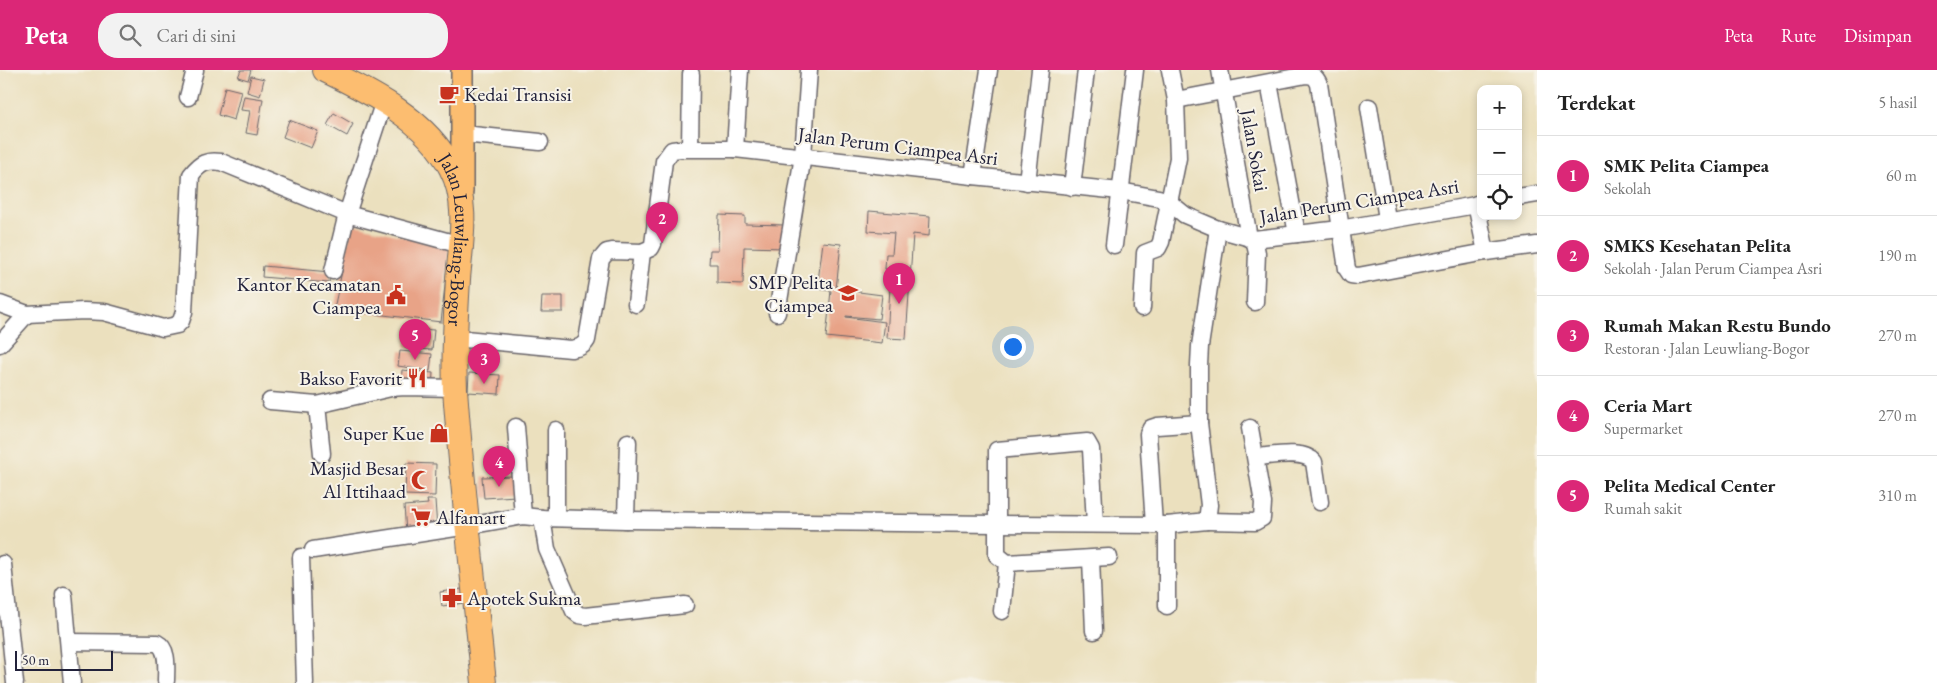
<!DOCTYPE html>
<html lang="id">
<meta charset="utf-8">
<style>
:root{--surface:#fff;--page:#f2f2f2;--text:#222;--muted:#767676;--line:#e0e0e0;--accent:#db2777}
body{margin:0;font-family:"EB Garamond",serif;background:var(--page);color:var(--text)}
.controls{position:absolute;right:15px;top:15px;display:grid;overflow:hidden;border-radius:10px;box-shadow:0 2px 8px #0003}
.controls button{width:45px;height:45px;display:grid;place-items:center;padding:0;border:0;border-bottom:1px solid var(--line);background:var(--surface);color:var(--text);font:25px sans-serif}
.scale{position:absolute;left:15px;bottom:12px;width:98px;box-sizing:border-box;padding-left:5px;border:2px solid #22223b;border-top:0;font-size:14px;line-height:18px;white-space:nowrap;color:#22223b;-webkit-text-stroke:4px #f7f3e8;paint-order:stroke}
.you{position:absolute;left:1012px;top:276px;width:18px;height:18px;margin:-12px;border:4px solid #fff;border-radius:50%;background:#1a73e8;box-shadow:0 0 0 8px #1a73e833}
.badge{display:grid;place-items:center;width:32px;height:32px;border-radius:50%;background:var(--accent);color:#fff;font-size:16px;font-weight:700}
.pin{position:absolute;translate:-50% -41px;filter:drop-shadow(0 1px 2px #0008)}
.pin::after{content:'';position:absolute;top:26px;width:18px;height:15px;background:inherit;clip-path:polygon(0 0,100% 0,50% 100%)}
.list{margin:0;padding:0;list-style:none}
h2{display:flex;justify-content:space-between;align-items:center;height:65px;margin:0;padding:0 20px;font-size:21px}
h2 small{font-size:16px;font-weight:400;color:var(--muted)}
.list li{display:grid;grid-template-columns:32px 1fr auto;gap:15px;align-items:center;box-sizing:border-box;height:80px;padding:0 20px;border-top:1px solid var(--line)}
.list b{display:block;font-size:19px;white-space:nowrap}
.list p{margin:0;font-size:16px;white-space:nowrap;color:var(--muted)}
.list em{font-size:16px;font-style:normal;color:var(--muted)}
.icon{flex:none;width:28px;height:28px;fill:none;stroke:currentColor;stroke-width:2;stroke-linecap:round;stroke-linejoin:round}
.map{position:relative;flex:none;width:1537px;height:613px;overflow:hidden}
header{display:flex;align-items:center;gap:30px;box-sizing:border-box;height:70px;padding:0 25px;background:var(--accent);color:#fff}
header strong{font-size:24px}
nav{display:flex;gap:28px;margin-inline-start:auto;font-size:18px}
.search{width:350px;height:45px;background:var(--page);display:flex;align-items:center;gap:12px;box-sizing:border-box;padding:0 18px;border-radius:20px;color:var(--muted);font-size:19px}
main{display:flex}
aside{flex:1;background:var(--surface)}
.map>svg:first-child{display:block}
.building{fill:#e8a387}
.lines{fill:none;stroke-linecap:round;stroke-linejoin:round}
.minor-casing{stroke:#686469;stroke-width:19}
.major-casing{stroke:#686469;stroke-width:24}
.highway-casing{stroke:#686469;stroke-width:26}
.minor{stroke:#fff;stroke-width:16}
.major{stroke:#fcbd6f;stroke-width:21}
.highway{stroke:#fcbd6f;stroke-width:24}
.labels{text-anchor:middle;stroke-width:4;stroke-linejoin:round;paint-order:stroke}
.poi-label{font-size:20px;fill:#22223b;stroke:#f7f3e8;text-anchor:end}
.street-label{font-size:20px;fill:#22223b;stroke:#f7f3e8}
</style>
<header>
<strong>Peta</strong>
<div class="search"><svg class="icon" aria-label="search" viewBox="0 0 24 24"><circle cx="10" cy="10" r="6"/><path d="M15 15l6 6"/></svg>Cari di sini</div>
<nav><a>Peta</a><a>Rute</a><a>Disimpan</a></nav>
</header>
<main>
<div class="map">
<svg width="1537" height="613" viewBox="0 0 1537 613">
<rect width="100%" height="100%" fill="#f7f3e8"/>
<filter id="ink" filterUnits="userSpaceOnUse"><feTurbulence type="fractalNoise" baseFrequency=".02" numOctaves="2"/><feDisplacementMap in="SourceGraphic" scale="10" xChannelSelector="R" yChannelSelector="G"/><feConvolveMatrix kernelMatrix="1 2 1 2 8 2 1 2 1" color-interpolation-filters="sRGB"/></filter>
<filter id="wash" filterUnits="userSpaceOnUse"><feTurbulence type="fractalNoise" baseFrequency=".0096" numOctaves="4" result="noise"/><feDisplacementMap in="SourceGraphic" scale="20" xChannelSelector="R" yChannelSelector="G"/><feGaussianBlur stdDeviation="1.12" result="paint"/><feColorMatrix in="noise" values="0 0 0 0 0 0 0 0 0 0 0 0 0 0 0 0 0 1.4 0 .05"/><feComposite in="paint" operator="in"/></filter>
<g filter="url(#wash)">
<rect width="100%" height="100%" fill="#ebe0be"/>
<g id="blocks">
<!-- building -->
<g class="building">
<path d="M241,0H251L248,10L238,7Z"/>
<path d="M251,6L264,9L260,26L247,22Z"/>
<path d="M225,17L241,21L234,50L218,45Z"/>
<path d="M244,26L263,29L257,65L246,63L250,41L241,40Z"/>
<path d="M334,43L353,54L347,66L327,55Z"/>
<path d="M289,50L318,61L311,78L283,67Z"/>
<path d="M869,141L930,146L929,166L913,164L906,269L887,268L891,200L885,199L886,184H892L894,163L868,161Z"/>
<path d="M719,145L745,146V154L785,155L784,178L744,177L743,214L717,213V194H709L710,180H718Z"/>
<path d="M352,154L449,178L441,252L334,239Z"/>
<path d="M823,172L841,174L836,219L882,225L879,249L846,246V247L885,252L882,273L826,267L831,221L817,219Z"/>
<path d="M263,196L330,202L329,213L262,207Z"/>
<path d="M542,226H563V242H541Z"/>
<path d="M407,258L434,260L432,280L405,278Z"/>
<path d="M400,281L432,284L430,301L398,296Z"/>
<path d="M402,300L433,303L432,317L401,314Z"/>
<path d="M469,303L500,305L499,324L468,322Z"/>
<path d="M406,393L436,394L435,426L405,425Z"/>
<path d="M515,406L516,426L484,428L482,407Z"/>
<path d="M427,430H435L437,459L406,462L404,436L428,434Z"/>
<path d="M462,519L464,533L442,536L440,522Z"/>
</g>
</g>
</g>
<g filter="url(#ink)">
<use href="#blocks" fill-opacity="0" stroke="#686469" stroke-width="1"/>
<g class="lines">
<defs>
<g id="minor">
<path d="M1220,0L1249,168"/>
<path d="M1269,13L1297,164"/>
<path d="M188,27L195,0"/>
<path d="M1176,30L1306,5C1313,5 1316,7 1319,14L1347,199L1351,205L1358,206L1486,182L1537,175"/>
<path d="M1369,37L1387,149"/>
<path d="M463,64L540,72"/>
<path d="M690,78L691,4"/>
<path d="M735,79L740,0"/>
<path d="M973,106L989,0"/>
<path d="M1027,112L1040,0"/>
<path d="M1072,117L1086,0"/>
<path d="M1518,127L1537,124"/>
<path d="M1476,134L1486,182"/>
<path d="M1254,169L1257,183L1255,232"/>
<path d="M1114,175L1135,0"/>
<path d="M333,201L347,144L384,31"/>
<path d="M0,234L27,244L84,241L104,242L163,258L177,255L181,251L184,242L191,105C200,93 207,90 221,92L347,144L461,175"/>
<path d="M636,234L642,182"/>
<path d="M1142,238L1145,183L1158,178L1161,172L1178,88L1176,30L1170,0"/>
<path d="M777,243L803,86L809,0"/>
<path d="M454,268L571,279C578,278 583,277 587,270L601,189L607,182L612,181L642,182L651,178L653,174L664,91L672,80L680,79H735L973,106L1120,121L1159,128L1170,133L1185,145L1218,159L1254,169L1340,159L1481,134"/>
<path d="M0,274L27,244"/>
<path d="M270,331L317,335L391,318L405,317L455,318"/>
<path d="M317,335L322,384"/>
<path d="M516,357L523,446"/>
<path d="M1256,387C1272,386 1304,379 1314,392L1320,432"/>
<path d="M542,448L547,479L574,541L579,545L585,546L685,535"/>
<path d="M556,448V360"/>
<path d="M626,450L628,372"/>
<path d="M1207,451L1255,452L1262,448L1263,433L1250,358"/>
<path d="M1154,455L1148,364L1151,358L1157,356L1199,353"/>
<path d="M1167,455V536"/>
<path d="M313,480L468,456L523,446L542,448L626,450L996,454L1167,455L1207,451L1209,435L1199,353V295L1200,276L1218,159"/>
<path d="M301,487L305,613"/>
<path d="M1091,489L1094,561"/>
<path d="M1007,493L1109,487"/>
<path d="M3,494L15,613"/>
<path d="M64,525L72,613"/>
<path d="M1002,541L1007,493L997,485V380L1087,372L1091,379L1095,454"/>
<path d="M69,572L157,573C169,579 166,599 166,611"/>
</g>
<path id="major" d="M462,122V0"/>
<g id="highway">
<path id="s1" d="M325,0C372,23 426,49 451,98C469,132 461,172 458,209C456,246 453,282 455,319C462,417 474,515 484,613"/>
</g>
</defs>
<!-- minor casing -->
<use href="#minor" class="minor-casing"/>
<!-- major casing -->
<use href="#major" class="major-casing"/>
<!-- highway casing -->
<use href="#highway" class="highway-casing"/>
<!-- minor -->
<use href="#minor" class="minor"/>
<!-- major -->
<use href="#major" class="major"/>
<!-- highway -->
<use href="#highway" class="highway"/>
</g>
</g>
<!-- icons -->
<defs>
<symbol id="cafe-bare" viewBox="-9 -9 18 18"><path d="M-5.5-4.5H6V0H3Q3 3.5 0 3.5H-2.5Q-5.5 3.5-5.5 0ZM3-3.2v2h1.7v-2ZM-6 4.5H4V6H-6Z" fill="#c8321e" stroke="#f7f3e8" stroke-width="2.5" paint-order="stroke"/></symbol>
<symbol id="school-bare" viewBox="-9 -9 18 18"><path d="M0-5L7-2L0 1L-7-2ZM-4 1L0 2.5L4 1V4Q0 6-4 4Z" fill="#c8321e" stroke="#f7f3e8" stroke-width="2.5" paint-order="stroke"/></symbol>
<symbol id="civic-bare" viewBox="-9 -9 18 18"><path d="M-.6-6.5H3V-4.5H.6V-3L4-1V1h2V6H-6V1h2V-1L-.6-3ZM-1.2 2.5V6h2.4V2.5Z" fill="#c8321e" stroke="#f7f3e8" stroke-width="2.5" paint-order="stroke"/></symbol>
<symbol id="restaurant-bare" viewBox="-9 -9 18 18"><path d="M-5-6h1v4h1v-4h1v4h1v-4h1v5L-1.5 .5V6h-2V.5L-5-1ZM5-6V6H3V1.5H1.5Q1.5-4 5-6Z" fill="#c8321e" stroke="#f7f3e8" stroke-width="2.5" paint-order="stroke"/></symbol>
<symbol id="shop-bare" viewBox="-9 -9 18 18"><path d="M-5-2.5h2.3a2.7 3.5 0 0 1 5.4 0H5L5.5 6h-11ZM-1.5-2.5h3a1.5 2.3 0 0 0-3 0Z" fill="#c8321e" stroke="#f7f3e8" stroke-width="2.5" paint-order="stroke"/></symbol>
<symbol id="mosque-bare" viewBox="-9 -9 18 18"><path d="M3.5-4.9A6 6 0 1 0 3.5 4.9A5 5 0 1 1 3.5-4.9Z" fill="#c8321e" stroke="#f7f3e8" stroke-width="2.5" paint-order="stroke"/></symbol>
<symbol id="supermarket-bare" viewBox="-9 -9 18 18"><path d="M-6-5.5h2.5l.6 2H6L4.5 2H-2.5L-4.4-4H-6ZM-1.5 3.2a1.3 1.3 0 1 0 .1 0ZM3 3.2a1.3 1.3 0 1 0 .1 0Z" fill="#c8321e" stroke="#f7f3e8" stroke-width="2.5" paint-order="stroke"/></symbol>
<symbol id="pharmacy-bare" viewBox="-9 -9 18 18"><path d="M-2-6h4v4h4v4h-4v4h-4v-4h-4v-4h4Z" fill="#c8321e" stroke="#f7f3e8" stroke-width="2.5" paint-order="stroke"/></symbol>
</defs>
<g fill-rule="evenodd">
<use href="#cafe-bare" x="435" y="10" width="28" height="28"/>
<use href="#school-bare" x="834" y="209" width="28" height="28"/>
<use href="#civic-bare" x="382" y="211" width="28" height="28"/>
<use href="#restaurant-bare" x="403" y="294" width="28" height="28"/>
<use href="#shop-bare" x="425" y="349" width="28" height="28"/>
<use href="#mosque-bare" x="407" y="396" width="28" height="28"/>
<use href="#supermarket-bare" x="407" y="433" width="28" height="28"/>
<use href="#pharmacy-bare" x="438" y="514" width="28" height="28"/>
</g>
<g class="labels">
<!-- poi labels -->
<g class="poi-label">
<text x="464" y="31" text-anchor="start">Kedai Transisi</text>
<text x="833" y="219">SMP Pelita<tspan x="833" dy="23">Ciampea</tspan></text>
<text x="381" y="221">Kantor Kecamatan<tspan x="381" dy="23">Ciampea</tspan></text>
<text x="402" y="315">Bakso Favorit</text>
<text x="424" y="370">Super Kue</text>
<text x="406" y="405">Masjid Besar<tspan x="406" dy="23">Al Ittihaad</tspan></text>
<text x="436" y="454" text-anchor="start">Alfamart</text>
<text x="467" y="535" text-anchor="start">Apotek Sukma</text>
</g>
<!-- street labels -->
<g class="street-label">
<text transform="translate(898 76) rotate(7)" y="7">Jalan Perum Ciampea Asri</text>
<text transform="translate(1255 80) rotate(80)" y="7">Jalan Sokai</text>
<text transform="translate(1359 131) rotate(-9)" y="7">Jalan Perum Ciampea Asri</text>
<text dy="7" stroke="none"><textPath href="#s1" startOffset="235">Jalan Leuwliang-Bogor</textPath></text>
</g>
</g>
</svg>
<div class="controls">
<button>+</button>
<button>−</button>
<button><svg class="icon" aria-label="locate" viewBox="0 0 24 24"><circle cx="12" cy="12" r="6"/><path d="M12 2v4M12 18v4M2 12h4M18 12h4"/></svg></button>
</div>
<div class="scale">50 m</div>
<div class="you"></div>
<div class="pin badge" style="left:899px;top:234px">1</div>
<div class="pin badge" style="left:662px;top:173px">2</div>
<div class="pin badge" style="left:484px;top:314px">3</div>
<div class="pin badge" style="left:499px;top:417px">4</div>
<div class="pin badge" style="left:415px;top:290px">5</div>
</div>
<aside>
<h2>Terdekat<small>5 hasil</small></h2>
<ul class="list">
<li><span class="badge">1</span><div><b>SMK Pelita Ciampea</b><p>Sekolah</p></div><em>60 m</em></li>
<li><span class="badge">2</span><div><b>SMKS Kesehatan Pelita</b><p>Sekolah · Jalan Perum Ciampea Asri</p></div><em>190 m</em></li>
<li><span class="badge">3</span><div><b>Rumah Makan Restu Bundo</b><p>Restoran · Jalan Leuwliang-Bogor</p></div><em>270 m</em></li>
<li><span class="badge">4</span><div><b>Ceria Mart</b><p>Supermarket</p></div><em>270 m</em></li>
<li><span class="badge">5</span><div><b>Pelita Medical Center</b><p>Rumah sakit</p></div><em>310 m</em></li>
</ul>
</aside>
</main>
